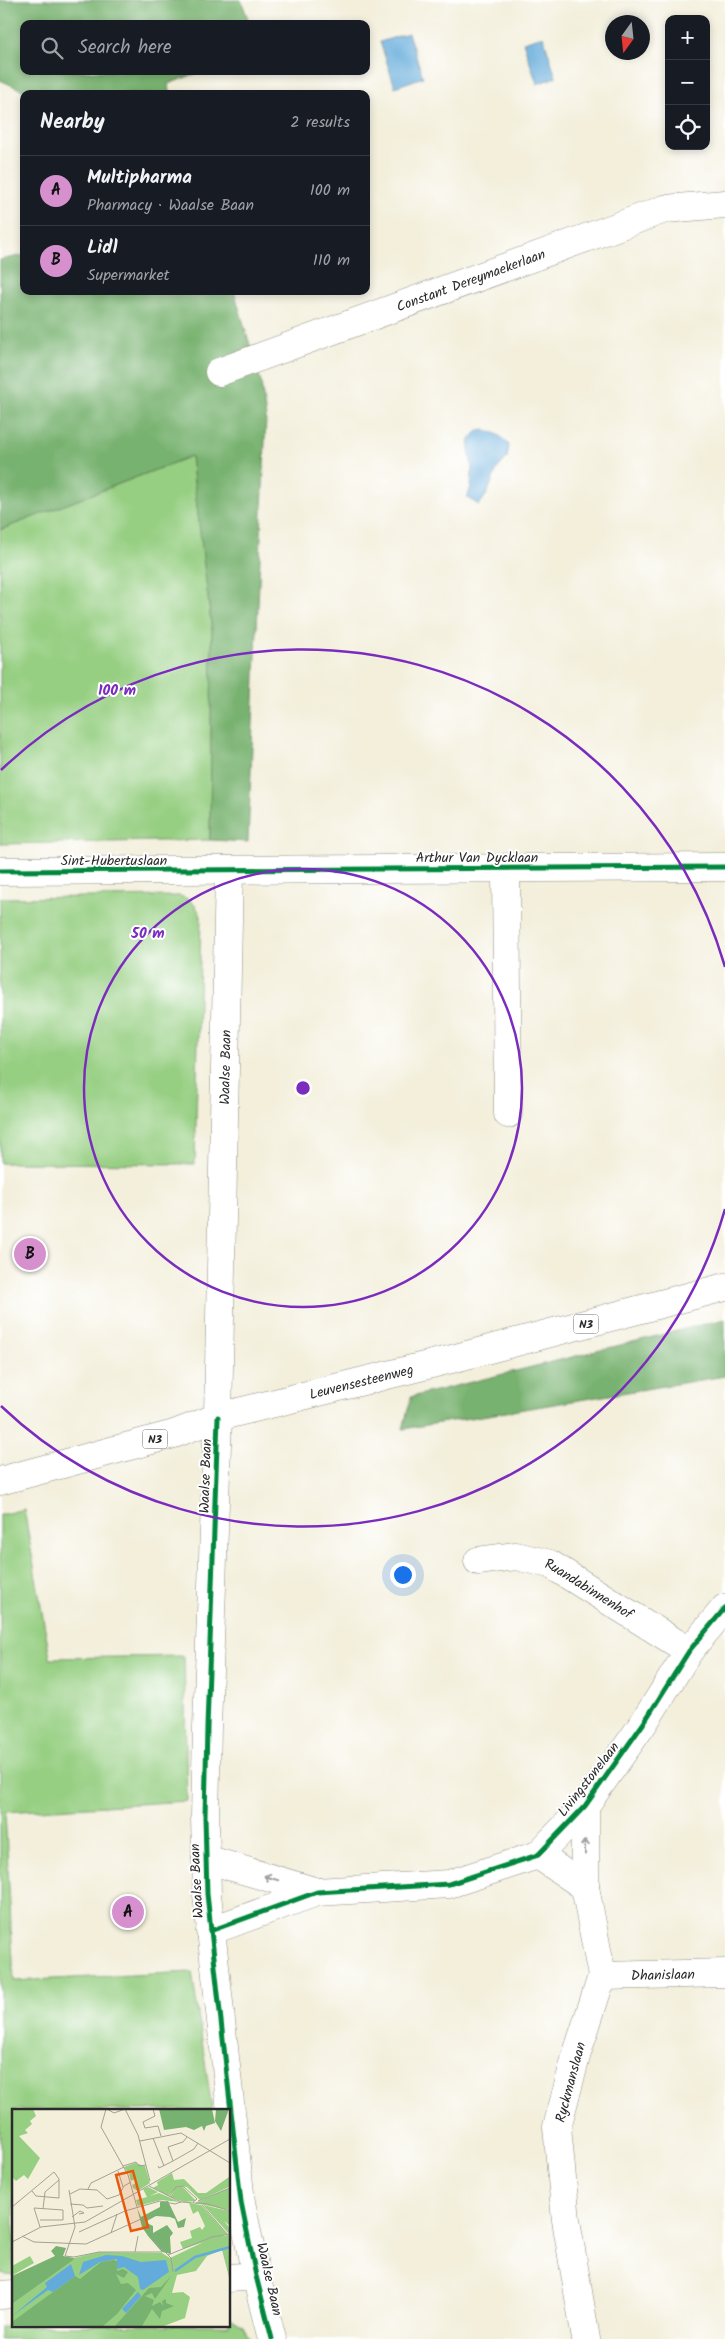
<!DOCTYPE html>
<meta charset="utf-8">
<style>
:root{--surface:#171b24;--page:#242831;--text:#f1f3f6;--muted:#9ea1a6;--line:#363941;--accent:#d690ce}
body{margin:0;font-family:Kalam,sans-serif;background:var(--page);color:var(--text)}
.controls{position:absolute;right:15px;top:15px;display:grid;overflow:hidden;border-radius:10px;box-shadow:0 2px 8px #0003}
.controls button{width:45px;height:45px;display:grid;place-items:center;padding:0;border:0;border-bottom:1px solid var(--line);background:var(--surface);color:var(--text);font:25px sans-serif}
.compass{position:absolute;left:605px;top:15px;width:45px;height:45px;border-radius:50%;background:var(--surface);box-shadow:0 2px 8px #0003;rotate:195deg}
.you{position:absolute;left:402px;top:1574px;width:18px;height:18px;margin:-12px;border:4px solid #fff;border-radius:50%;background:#1a73e8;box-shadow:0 0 0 8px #1a73e833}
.badge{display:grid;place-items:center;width:32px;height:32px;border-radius:50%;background:var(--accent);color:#111;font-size:16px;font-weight:700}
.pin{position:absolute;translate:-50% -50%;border:2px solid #fff;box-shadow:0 1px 5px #0006}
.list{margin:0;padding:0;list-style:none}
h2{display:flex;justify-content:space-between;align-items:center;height:65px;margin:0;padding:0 20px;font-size:21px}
h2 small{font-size:16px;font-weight:400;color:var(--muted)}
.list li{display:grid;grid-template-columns:32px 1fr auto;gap:15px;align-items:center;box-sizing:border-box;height:70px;padding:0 20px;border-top:1px solid var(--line)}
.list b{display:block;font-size:19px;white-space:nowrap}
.list p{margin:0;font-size:16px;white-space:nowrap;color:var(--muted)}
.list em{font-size:16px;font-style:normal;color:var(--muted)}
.icon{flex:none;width:28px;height:28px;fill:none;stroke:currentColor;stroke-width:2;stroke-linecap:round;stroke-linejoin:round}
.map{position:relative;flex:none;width:725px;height:2339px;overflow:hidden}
.search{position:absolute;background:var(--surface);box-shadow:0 2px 8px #0003;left:20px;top:20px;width:350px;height:55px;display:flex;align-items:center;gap:12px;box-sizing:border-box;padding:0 18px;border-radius:10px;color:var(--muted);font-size:19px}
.panel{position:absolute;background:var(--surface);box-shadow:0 2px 8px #0003;left:20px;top:90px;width:350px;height:205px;border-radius:10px}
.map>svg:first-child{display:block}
.green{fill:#96cf82;stroke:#607d56}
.forest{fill:#78b270;stroke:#526e4e}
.water{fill:#63abda;stroke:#476b82}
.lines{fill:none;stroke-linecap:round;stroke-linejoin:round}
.minor-casing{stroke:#8f8d83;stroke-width:29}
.tertiary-casing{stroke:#8f8d83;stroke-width:29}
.primary-casing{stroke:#8f8d83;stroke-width:29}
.minor{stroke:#fff;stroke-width:28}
.tertiary{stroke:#fff;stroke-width:28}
.primary{stroke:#fff;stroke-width:28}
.cycleway-casing{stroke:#fff;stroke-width:8}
.cycleway{stroke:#00873e;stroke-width:5}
.oneway{stroke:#a0a0a0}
.ring{fill:none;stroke:#7b2cbf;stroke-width:2.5}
.labels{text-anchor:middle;stroke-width:4;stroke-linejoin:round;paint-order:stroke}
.shield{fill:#fff;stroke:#6b6b6b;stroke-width:1}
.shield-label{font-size:12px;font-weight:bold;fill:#2b2b2b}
.street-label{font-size:14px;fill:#2b2b2b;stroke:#fff}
.inset-river{fill:none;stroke:#63abda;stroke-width:2.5}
.inset-road{fill:none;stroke:#a3a195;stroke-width:1}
.view{fill:#e8590c;fill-opacity:0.15;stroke:#e8590c;stroke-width:2.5}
.inset-edge{fill:none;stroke:#2b2b2b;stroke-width:2.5}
.centre{fill:#7b2cbf;stroke:#fff;stroke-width:2.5}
.ring-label{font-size:15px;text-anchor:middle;font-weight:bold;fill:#7b2cbf;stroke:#fff;stroke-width:4;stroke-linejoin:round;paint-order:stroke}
</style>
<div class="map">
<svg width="725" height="2339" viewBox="0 0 725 2339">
<rect width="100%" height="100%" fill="#fff"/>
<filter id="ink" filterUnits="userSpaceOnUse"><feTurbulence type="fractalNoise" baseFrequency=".02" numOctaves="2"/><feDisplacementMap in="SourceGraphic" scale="10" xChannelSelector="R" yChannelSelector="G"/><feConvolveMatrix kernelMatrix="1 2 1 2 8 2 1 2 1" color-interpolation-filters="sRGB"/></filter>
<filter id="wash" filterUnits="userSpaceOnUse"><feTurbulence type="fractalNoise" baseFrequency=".0096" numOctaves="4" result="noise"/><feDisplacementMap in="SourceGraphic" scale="20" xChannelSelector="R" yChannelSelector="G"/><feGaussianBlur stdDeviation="1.12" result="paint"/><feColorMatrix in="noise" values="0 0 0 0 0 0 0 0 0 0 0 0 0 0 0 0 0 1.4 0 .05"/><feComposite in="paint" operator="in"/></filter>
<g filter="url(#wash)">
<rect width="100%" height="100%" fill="#f3efdb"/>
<!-- green -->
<g class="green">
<path d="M191,456L212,631L210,840L0,844V530Z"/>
<path d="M180,896C191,899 196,905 201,916L195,1164L0,1163V898Z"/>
<path d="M24,1509L50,1658L184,1656L187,1801L5,1812L14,1981L192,1972L212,2110H14V2275L0,2273V1515Z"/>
<path d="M229,2317L243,2326L250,2339H0V2326L229,2325Z"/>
</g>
<!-- forest -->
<g class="forest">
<path d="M0,0H241L250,24H24V71H203L168,84L171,94H31L0,80Z"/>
<path d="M24,255V291H234L261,382L266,418L248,842L210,840L212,631L191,456L0,530V260Z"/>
<path d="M725,1319V1376L403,1429L411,1397Z"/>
</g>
<!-- water -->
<g class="water">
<path d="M408,33L423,77L395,87L380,42Z"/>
<path d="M543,36L556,77L537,84L523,42Z"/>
<path d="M478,430C493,430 499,434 509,445L507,458L497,469L487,494L479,505L467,498L471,487L472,470L469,448L470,440Z"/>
</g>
</g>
<g filter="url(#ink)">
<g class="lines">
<defs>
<g id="minor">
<path id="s1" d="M219,372L665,209L725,204"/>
<path d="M506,868L508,1114"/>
<path d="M0,871L725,867"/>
<path id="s2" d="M218,1417L229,870"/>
<path id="s3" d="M478,1561L516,1556L550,1564L689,1651"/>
<path d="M585,1806V1887L602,1976L577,2053L557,2127L566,2220L586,2339"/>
<path d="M538,1855L585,1887"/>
<path d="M206,1859L317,1892"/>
<path d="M210,1931L317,1892L449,1884L538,1855L585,1806L643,1724L689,1651L725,1608"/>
<path id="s4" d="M602,1976L725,1973"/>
<path d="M229,2278L256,2276"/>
<path d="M0,2295L14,2294"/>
</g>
<path id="tertiary" d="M218,1417L207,1727L205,1817L207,1894L241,2202L256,2276L272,2339"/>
<g id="primary">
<path id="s5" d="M0,1481L174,1434L218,1417L448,1360L725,1287"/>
</g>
</defs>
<!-- minor casing -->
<use href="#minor" class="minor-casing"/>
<!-- tertiary casing -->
<use href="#tertiary" class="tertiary-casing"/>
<!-- primary casing -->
<use href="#primary" class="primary-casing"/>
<!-- minor -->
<use href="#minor" class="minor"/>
<!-- tertiary -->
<use href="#tertiary" class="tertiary"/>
<!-- primary -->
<use href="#primary" class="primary"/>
<defs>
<g id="cycleway">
<path d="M0,871L725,867"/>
<path d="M218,1417L207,1727L205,1817L207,1894L241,2202L256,2276L272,2339"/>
<path d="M210,1931L317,1892L449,1884L538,1855L585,1806L643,1724L689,1651L725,1608"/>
</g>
</defs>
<!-- cycleway casing -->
<use href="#cycleway" class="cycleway-casing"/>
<!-- cycleway -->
<use href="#cycleway" class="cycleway"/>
</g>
<!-- one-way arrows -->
<defs><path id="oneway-shaft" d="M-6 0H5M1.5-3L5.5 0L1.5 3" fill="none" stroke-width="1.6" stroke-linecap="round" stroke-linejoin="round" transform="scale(1.25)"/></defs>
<g class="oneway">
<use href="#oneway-shaft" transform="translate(585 1847) rotate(-90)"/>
<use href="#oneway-shaft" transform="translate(271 1878) rotate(-163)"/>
</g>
</g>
<!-- distance rings -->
<g class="ring">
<circle cx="303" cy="1088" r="219"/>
<path d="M725 1209A439 439 0 0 1 1 1406M1 770A439 439 0 0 1 725 967"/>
</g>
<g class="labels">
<!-- shield labels -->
<g class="shield">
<rect x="573.5" y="1314.5" width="25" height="19" rx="4"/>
<rect x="142.5" y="1429.5" width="25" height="19" rx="4"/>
</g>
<g class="shield-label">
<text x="586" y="1328">N3</text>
<text x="155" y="1443">N3</text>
</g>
<!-- street labels -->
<g class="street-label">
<text dy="5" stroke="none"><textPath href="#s1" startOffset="268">Constant Dereymaekerlaan</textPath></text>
<text x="477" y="862">Arthur Van Dycklaan</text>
<text x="114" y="865">Sint-Hubertuslaan</text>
<text dy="5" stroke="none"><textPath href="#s2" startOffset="350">Waalse Baan</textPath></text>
<text dy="5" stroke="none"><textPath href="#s5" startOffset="375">Leuvensesteenweg</textPath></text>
<text transform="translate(205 1476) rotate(-88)" y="5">Waalse Baan</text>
<text dy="5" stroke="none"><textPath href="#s3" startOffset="119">Ruandabinnenhof</textPath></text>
<text transform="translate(588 1779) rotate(-52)" y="5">Livingstonelaan</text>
<text transform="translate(196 1881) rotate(-93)" y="5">Waalse Baan</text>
<text dy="5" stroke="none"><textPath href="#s4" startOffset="61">Dhanislaan</textPath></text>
<text transform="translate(570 2082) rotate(-75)" y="5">Ryckmanslaan</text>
<text transform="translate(270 2279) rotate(77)" y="5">Waalse Baan</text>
</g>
</g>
<!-- overview -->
<g transform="translate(12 2109)">
<rect width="218" height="218" fill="#f3efdb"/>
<path d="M0,0H21L24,7L18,12L20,15L13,21L16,24L7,27L28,49L16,70L12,66L4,72L0,68ZM123,54L133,57L138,74L126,82L121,79L120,76L124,74L123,70L119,72L117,65L123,62L116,64L112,58ZM160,64L162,71L172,70L186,84H194L217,68V78L188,91L175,78L167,77L156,87L141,79L146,76L145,73ZM170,77L184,92L172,93L158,88L164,79ZM136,78L146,83L138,87L147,84L168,93L149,91L126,97L124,91L135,88L131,80ZM217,79V101L183,94ZM177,94L189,96L215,125L171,140L168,133L180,129L178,122L188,118L190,121L193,117L186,102L181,105ZM191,96L217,102V116L212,112L217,118V125ZM217,126V168L210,141L195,147L184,162L165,166L160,184L171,183L178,188L173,209L152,217H0V195L62,149L87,143L150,144L158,149L202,128ZM18,147L22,154L1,166L0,157Z" fill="#96cf82"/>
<path d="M147,0H200L203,14L194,17L192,22L190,17L182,21L174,18L152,21ZM204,0H217L209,22L203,12ZM156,92L166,113L174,109L172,118L166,119L163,110L158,108L144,107L133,113L141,117V124L155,116L161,124L158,128L159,145L150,143L136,127L130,118L125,99L129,108L148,98V93ZM44,137L54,139L51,147L62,149L61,151L0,195V167L43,147L39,142ZM101,151L105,152V162L111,160L116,163L112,169L104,165L109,175L116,174L124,181L105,205L91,217L0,216V213L63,167L68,170L89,153ZM160,166L143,190L140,184L133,187L142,191L140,197L148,193L151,197L150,192L154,190V194L162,197L150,202L148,210L140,200L130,217H103L137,179L149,178Z" fill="#78b270"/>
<path d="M94,146L110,147L129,153L154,151L157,163L131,181L128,180L126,168L112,158L105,160V150L88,153L67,166L71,153ZM59,155L63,167L41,183L36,181L0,207L35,178L33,174ZM126,183L129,187L114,204L110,200Z" fill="#63abda"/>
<path class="inset-river" d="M163,162L183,148L218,138"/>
<path class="inset-road" d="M94,0L89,18L116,66L125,98M95,0L102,4L113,0M113,0L126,26L138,72M141,0L143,7L131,13L133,19L146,17L149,27M141,29L152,57M128,32L169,24L218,54M161,52L156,38L171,33L175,28M111,57L124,53L127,57L134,56M146,57L147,59L161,52L182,40L186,34M106,62L111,78M137,77L169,93L196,95L218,102M76,80L79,74L112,58M57,81L63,118L53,147L62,148L87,143H150M58,85L68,80L85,81L95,90L107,86L112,77L119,73M157,88L164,78L171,77L185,90L181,93M186,92L218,79M58,95L71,96L75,99L91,97M190,96L216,126M0,98L42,63L47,70V89L24,87L20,82M31,100L33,83L47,71M60,108L68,102L72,104L67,105M28,111H51V101L22,99L28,118M67,123L113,102L148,92L163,95L169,93M99,124L105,105M10,127L22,133L74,135L129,110M142,132L159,149L161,163M0,133L29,118L73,113L218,30M123,143L126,127M156,146L200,128L218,125"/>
<path class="view" d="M121,62L136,118L119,122L104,66Z"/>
<rect width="218" height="218" class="inset-edge"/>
</g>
<circle cx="303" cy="1088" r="8" class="centre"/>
<g class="ring-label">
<text x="117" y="695">100 m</text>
<text x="148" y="938">50 m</text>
</g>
</svg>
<div class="controls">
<button>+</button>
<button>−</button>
<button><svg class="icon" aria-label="locate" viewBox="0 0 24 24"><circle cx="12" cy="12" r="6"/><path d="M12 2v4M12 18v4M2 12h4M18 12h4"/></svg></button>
</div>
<svg class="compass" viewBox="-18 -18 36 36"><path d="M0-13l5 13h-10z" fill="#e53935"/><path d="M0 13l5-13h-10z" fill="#9ea1a6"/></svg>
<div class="you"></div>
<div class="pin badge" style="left:128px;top:1912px">A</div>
<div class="pin badge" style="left:30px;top:1254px">B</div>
<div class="search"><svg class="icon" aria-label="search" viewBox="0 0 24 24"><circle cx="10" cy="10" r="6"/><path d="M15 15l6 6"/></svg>Search here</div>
<section class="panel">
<h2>Nearby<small>2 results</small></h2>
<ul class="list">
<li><span class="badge">A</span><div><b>Multipharma</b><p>Pharmacy · Waalse Baan</p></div><em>100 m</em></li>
<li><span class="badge">B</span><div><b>Lidl</b><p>Supermarket</p></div><em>110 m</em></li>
</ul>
</section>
</div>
